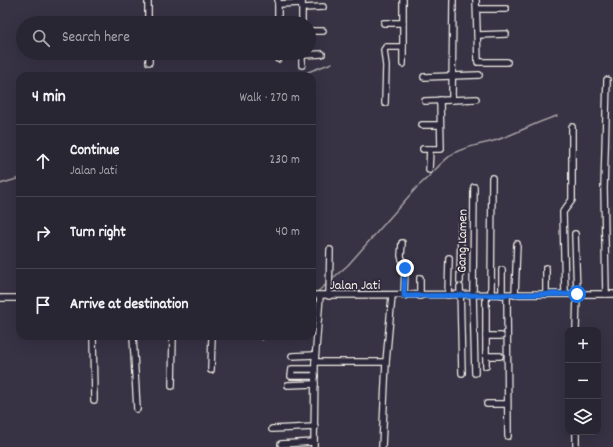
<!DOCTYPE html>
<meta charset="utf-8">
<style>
:root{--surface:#292633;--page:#35323f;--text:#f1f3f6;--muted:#a5a5ac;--line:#45434e}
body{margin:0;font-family:Dekko,sans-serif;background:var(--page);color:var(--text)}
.controls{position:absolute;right:12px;bottom:12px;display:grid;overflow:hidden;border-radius:8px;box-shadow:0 4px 16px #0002}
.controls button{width:36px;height:36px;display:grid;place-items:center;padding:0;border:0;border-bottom:1px solid var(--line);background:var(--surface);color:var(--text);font:20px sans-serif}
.stop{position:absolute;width:12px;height:12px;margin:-9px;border:3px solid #1a73e8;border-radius:50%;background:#fff}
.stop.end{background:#1a73e8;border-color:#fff;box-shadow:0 1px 4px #0008}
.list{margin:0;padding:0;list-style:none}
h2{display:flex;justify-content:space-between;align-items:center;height:52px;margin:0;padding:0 16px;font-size:17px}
h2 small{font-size:13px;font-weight:400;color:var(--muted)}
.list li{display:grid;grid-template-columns:26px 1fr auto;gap:12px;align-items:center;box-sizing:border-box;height:72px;padding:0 16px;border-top:1px solid var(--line)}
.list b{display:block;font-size:15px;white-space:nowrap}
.list p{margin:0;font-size:13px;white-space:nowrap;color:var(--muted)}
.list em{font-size:13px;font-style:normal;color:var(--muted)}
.icon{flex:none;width:22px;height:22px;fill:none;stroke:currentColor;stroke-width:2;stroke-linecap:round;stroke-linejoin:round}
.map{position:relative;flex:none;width:613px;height:447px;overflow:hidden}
.search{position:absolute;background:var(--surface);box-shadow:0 4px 16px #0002;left:16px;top:16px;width:300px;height:44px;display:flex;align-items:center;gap:10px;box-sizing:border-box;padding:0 14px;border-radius:22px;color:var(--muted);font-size:15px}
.panel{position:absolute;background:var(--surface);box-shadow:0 4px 16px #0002;left:16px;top:72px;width:300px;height:268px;border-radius:12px}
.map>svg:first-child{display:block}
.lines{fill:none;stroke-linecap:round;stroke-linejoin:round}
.stream{stroke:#a6a2a4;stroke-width:1.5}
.street-casing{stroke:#f4f1e8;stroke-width:8}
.street{stroke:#2f2a3d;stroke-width:5.5}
.route{stroke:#1a73e8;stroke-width:5}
.labels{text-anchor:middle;stroke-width:3.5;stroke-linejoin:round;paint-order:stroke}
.street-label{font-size:14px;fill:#f4f1e8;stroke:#2f2a3d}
</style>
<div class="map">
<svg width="613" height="447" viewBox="0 0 613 447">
<rect width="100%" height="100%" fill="#373244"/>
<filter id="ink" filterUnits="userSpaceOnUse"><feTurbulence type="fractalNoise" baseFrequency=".025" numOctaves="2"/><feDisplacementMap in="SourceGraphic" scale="8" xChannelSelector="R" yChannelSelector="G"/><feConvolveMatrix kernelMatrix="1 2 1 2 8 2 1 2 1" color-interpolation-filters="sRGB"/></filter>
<g filter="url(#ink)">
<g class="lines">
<!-- stream -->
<g class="stream">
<path d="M297,76L332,63"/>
<path d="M0,184L20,178"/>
<path d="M332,279L348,265L417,187C431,177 441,160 456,152C468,146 484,144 497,140C518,133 536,122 557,116"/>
<path d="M317,292L328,283"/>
<path d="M262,340L268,336"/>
</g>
<defs>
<g id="street">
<path d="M148,0V23"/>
<path d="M403,0V64"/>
<path d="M476,0L478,62H507"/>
<path d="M278,1V23"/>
<path d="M278,4L302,3"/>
<path d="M302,8L323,7"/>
<path d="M477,9H506"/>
<path d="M302,23V1"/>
<path d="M384,23H403"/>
<path d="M309,31H323"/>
<path d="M478,35L506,34"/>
<path d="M149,53V62"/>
<path d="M278,53V59"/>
<path d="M302,53V65"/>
<path d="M302,55L322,54"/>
<path d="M424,77L479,75"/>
<path d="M452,100L453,0"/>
<path d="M425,101L476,99"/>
<path d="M385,103L386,66L384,50L386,47H403"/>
<path d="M422,125H440"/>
<path d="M423,149H441L440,100"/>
<path d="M429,170L430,149"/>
<path d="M474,187L473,294L475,373"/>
<path d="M575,234L577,294"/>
<path d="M402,243L401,256L405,268L404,296"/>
<path d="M546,268V294"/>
<path d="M502,270V295"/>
<path d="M460,281L461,226"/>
<path d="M460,287L462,373"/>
<path d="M491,294L492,178"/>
<path d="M565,294L563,212L572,200V127"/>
<path d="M606,294L604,188L607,80"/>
<path d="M312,295L613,294"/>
<path d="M448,295L449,258"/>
<path d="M507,295L508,436"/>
<path d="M515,295L517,244"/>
<path d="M329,296L330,250"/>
<path d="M420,296V278"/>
<path d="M0,298H20"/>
<path d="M576,330L577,294"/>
<path d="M93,336L94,400"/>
<path d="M133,336L137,409"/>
<path d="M486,336H501"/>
<path d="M292,356L315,355"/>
<path d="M486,356H500"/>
<path d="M315,362H386"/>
<path d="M486,366V295"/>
<path d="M314,369H292L291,376H315"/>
<path d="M211,370L212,336"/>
<path d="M288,385L315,384"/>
<path d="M172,386L173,336"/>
<path d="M487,404H507"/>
<path d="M272,429L315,427"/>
<path d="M576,432V445"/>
<path d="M281,444L314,442"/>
<path d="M314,447L315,362L320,296"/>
<path d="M382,447L386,362L392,296"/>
</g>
</defs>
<!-- street casing -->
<use href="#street" class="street-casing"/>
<!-- street -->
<use href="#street" class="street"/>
</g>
</g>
<g class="lines" filter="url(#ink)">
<!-- route -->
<path class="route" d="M405,268L404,296L577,294"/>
</g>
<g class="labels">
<!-- street labels -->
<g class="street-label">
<text transform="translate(461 241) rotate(-89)" y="5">Gang Lamen</text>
<text x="355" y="289">Jalan Jati</text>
</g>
</g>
</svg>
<div class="controls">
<button>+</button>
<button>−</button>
<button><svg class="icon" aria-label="layers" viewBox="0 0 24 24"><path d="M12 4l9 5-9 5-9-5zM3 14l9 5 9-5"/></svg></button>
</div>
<div class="stop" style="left:577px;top:294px"></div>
<div class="stop end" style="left:405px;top:268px"></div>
<div class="search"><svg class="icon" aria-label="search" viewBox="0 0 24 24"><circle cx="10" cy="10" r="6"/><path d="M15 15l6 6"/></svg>Search here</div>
<section class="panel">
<h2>4 min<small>Walk · 270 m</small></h2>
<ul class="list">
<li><svg class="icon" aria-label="ahead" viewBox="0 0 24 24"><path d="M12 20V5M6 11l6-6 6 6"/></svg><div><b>Continue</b><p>Jalan Jati</p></div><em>230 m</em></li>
<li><svg class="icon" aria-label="right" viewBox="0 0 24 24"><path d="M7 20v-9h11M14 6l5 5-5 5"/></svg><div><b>Turn right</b></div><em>40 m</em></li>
<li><svg class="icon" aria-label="arrive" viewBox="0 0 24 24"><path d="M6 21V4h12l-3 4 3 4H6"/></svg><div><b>Arrive at destination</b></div></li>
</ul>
</section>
</div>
